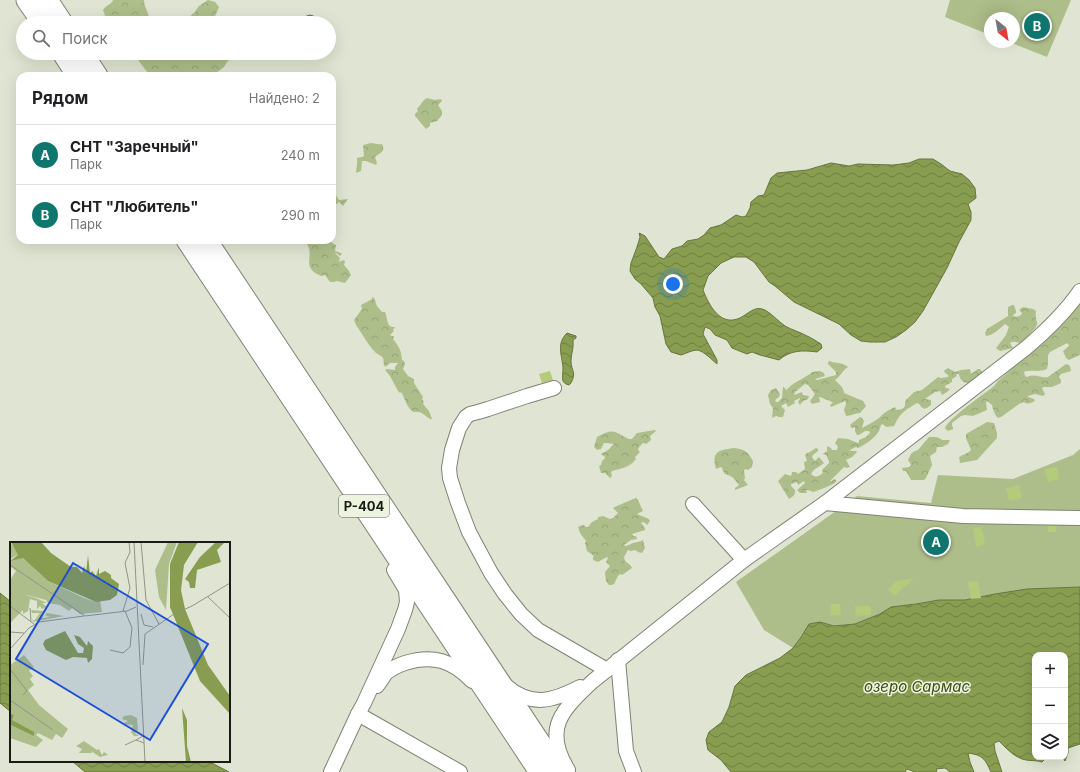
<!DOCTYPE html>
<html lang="ru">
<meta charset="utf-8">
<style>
:root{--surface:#fff;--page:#f6f6f6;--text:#202124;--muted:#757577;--line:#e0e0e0;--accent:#0f766e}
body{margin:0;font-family:Inter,sans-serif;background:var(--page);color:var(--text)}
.controls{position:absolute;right:12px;bottom:12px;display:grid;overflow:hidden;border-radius:8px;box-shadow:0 4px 16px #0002}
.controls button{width:36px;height:36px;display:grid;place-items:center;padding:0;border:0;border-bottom:1px solid var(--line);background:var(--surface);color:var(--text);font:20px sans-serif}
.compass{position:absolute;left:984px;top:12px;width:36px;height:36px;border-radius:50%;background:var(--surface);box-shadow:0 4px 16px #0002;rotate:149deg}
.you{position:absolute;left:673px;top:284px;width:14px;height:14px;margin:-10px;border:3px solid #fff;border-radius:50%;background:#1a73e8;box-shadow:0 0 0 6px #1a73e833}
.badge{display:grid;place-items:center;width:26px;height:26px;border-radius:50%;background:var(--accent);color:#fff;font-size:13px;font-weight:700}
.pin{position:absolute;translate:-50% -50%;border:2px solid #fff;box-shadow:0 1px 4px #0006}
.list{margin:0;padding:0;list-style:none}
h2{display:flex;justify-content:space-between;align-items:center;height:52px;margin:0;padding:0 16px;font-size:17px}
h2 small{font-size:13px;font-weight:400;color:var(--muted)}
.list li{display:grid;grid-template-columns:26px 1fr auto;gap:12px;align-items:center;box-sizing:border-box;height:60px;padding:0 16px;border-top:1px solid var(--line)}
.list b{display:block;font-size:15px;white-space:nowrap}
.list p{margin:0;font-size:13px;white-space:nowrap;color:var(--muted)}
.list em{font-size:13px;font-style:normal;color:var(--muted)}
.icon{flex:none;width:22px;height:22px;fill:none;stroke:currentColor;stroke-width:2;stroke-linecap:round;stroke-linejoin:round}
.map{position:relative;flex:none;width:1080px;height:772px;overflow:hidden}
.search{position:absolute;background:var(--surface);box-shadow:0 4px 16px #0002;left:16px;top:16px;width:320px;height:44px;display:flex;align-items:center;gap:10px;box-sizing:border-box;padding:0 14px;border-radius:22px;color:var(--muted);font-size:15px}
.panel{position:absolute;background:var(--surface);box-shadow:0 4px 16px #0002;left:16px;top:72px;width:320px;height:172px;border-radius:12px}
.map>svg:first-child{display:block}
.forest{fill:url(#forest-crowns)}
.garden{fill:#aebe8a}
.water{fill:url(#water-waves);stroke:#67763e}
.building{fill:#b4cb7c}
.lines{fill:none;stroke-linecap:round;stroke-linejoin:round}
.minor-casing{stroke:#7e8372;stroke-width:16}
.highway-casing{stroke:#7e8372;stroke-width:23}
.minor{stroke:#fff;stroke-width:14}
.highway{stroke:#fff;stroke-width:21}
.labels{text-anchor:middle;stroke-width:3;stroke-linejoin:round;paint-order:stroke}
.shield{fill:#ecf3df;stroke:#585c52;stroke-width:1}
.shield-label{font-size:13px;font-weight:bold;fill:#191c15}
.water-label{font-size:15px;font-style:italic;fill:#425017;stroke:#ecf3df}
.inset-road{fill:none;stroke:#909586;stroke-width:1}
.view{fill:#1d4ed8;fill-opacity:0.15;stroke:#1d4ed8;stroke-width:2}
.inset-edge{fill:none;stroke:#191c15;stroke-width:2}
</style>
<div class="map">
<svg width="1080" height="772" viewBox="0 0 1080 772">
<defs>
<pattern id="forest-crowns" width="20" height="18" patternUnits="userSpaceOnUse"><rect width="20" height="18" fill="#aebe8a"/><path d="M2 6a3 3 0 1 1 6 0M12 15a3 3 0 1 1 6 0" fill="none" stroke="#95a376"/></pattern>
<pattern id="water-waves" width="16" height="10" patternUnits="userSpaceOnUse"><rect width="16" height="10" fill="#889d50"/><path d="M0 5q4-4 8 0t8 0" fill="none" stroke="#6e7f41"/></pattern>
</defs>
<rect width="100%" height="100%" fill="#dfe5d2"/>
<!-- forest -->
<g class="forest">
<path d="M113,0H144C144,7 149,12 149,19L145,20V22L146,23H113L105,16L103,10C106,5 111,5 113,0Z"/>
<path d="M208,0L215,2L219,7L212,23H180L189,17L195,12L196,10L199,6Z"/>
<path d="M133,53H237V54L227,62L224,67L212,76H150Z"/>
<path d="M427,98L435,100L441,99L442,101L438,105L442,111V115L437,121L430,123V126L426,129L415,116V114L418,111L417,109L424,100Z"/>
<path d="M371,143C375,143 378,145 382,144C386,151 380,153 375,157L377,163L376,165L366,161H362L361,171L356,173C356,168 358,163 357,158L362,157L364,156L363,145Z"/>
<path d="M332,191L335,194L339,200L348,199L343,206L339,202L334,206L333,207L335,211L332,214Z"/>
<path d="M301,240H327L336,245L335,251L341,253L342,254L340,256L336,253H335L340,258L339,262L343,260L345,261V262L344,265L349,271L351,275L345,283L337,281L333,282H330L325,275L321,276C300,267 315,257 307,244H305V242Z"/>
<path d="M372,297L374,298L377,306L382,312H385C388,318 386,328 395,327L393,330L394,331L390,335L392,336H393L394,337L393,339C400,348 401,350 402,360L404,361L405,364L403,369L408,376L414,379V383L423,397L422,399L424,402L423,404L429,411L432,419H430C424,415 421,411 414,412C407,409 405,398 401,392L400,393L398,391L390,376L385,370L387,369L395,370V367L398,363H390L385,367C383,363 384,361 383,358C382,356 377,354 375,352C367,344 362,333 356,325L354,320L362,309L361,305L372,299Z"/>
<path d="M1080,304V355L1069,360L1066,358L1063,351L1068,347L1069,345L1067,343L1050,352L1048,355V363L1047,369C1039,373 1031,369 1024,372L1025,376L1027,377C1036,373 1041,379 1048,377L1066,364L1070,366L1071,371L1061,374L1059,377L1061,380V383L1052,387H1044L1042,388L1045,394L1043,396L1035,394L1028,396V397L1034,399L1035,401C1031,403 1027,405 1024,402L1019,404L1001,417L998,418C994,414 993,409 992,405L987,401L986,403L987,410L973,416L965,415L961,416L952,423V425L953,429L948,431L945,428C949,418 984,394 994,386L998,381L1059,328Z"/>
<path d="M1012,305H1014L1016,311V313L1013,315V316C1017,317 1021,317 1022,313L1019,310L1023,307L1033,309L1036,311C1034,325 1043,320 1030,334V337L1026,338V342L1023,344C1019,343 1014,340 1010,343L1013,348L1000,351L997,349L996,348L1006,335L1009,327L1005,324C999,329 994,335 986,336L985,333L987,329L1008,316V307Z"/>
<path d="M830,361C833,363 835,362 838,363C841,363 844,365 847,366L848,367C842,371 840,377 835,380L842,387L844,392V393L863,401L866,406L860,413C855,413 851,416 846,416L844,410L846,404L845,401L831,407L830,405L833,403L832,402L820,397H819L820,402L812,404L810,401L815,394L808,385L805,384L795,392L794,395L802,392L803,395L809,396L808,399L803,401L800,405L798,402L800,399V398L794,401L795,403L788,407L786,403L781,406L785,410L783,417H779L776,416L772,418L773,408L770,404L768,395L771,390L776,388L780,394L779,397L775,400L776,402H778L782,398L783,387H784L786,390L793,384L810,374L812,372L820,371L824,373L825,376L815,379L817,380L836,375V372L828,364V362Z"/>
<path d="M948,368L955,372L961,370L970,369L971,374L978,369H980L983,373C979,375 978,377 975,380C968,385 960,383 959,374H956L957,376L952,379V382L945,386L946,388L950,389L947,392L942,395L940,391L935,392L925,399L931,400V405C925,410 923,410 919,404L917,403C904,411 901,412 894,426L886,427L884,425L882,424C880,426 880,429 879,431C876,437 864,446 858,448L856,447L850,450L851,451H856L857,452L852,457L846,460L850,467L847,468L844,467L830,481H832L834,479L836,480V482C829,487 821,489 813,492L811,491L807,490L806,491L807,493H800L797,490L805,483L804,481L798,485L797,482L791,484V486L795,490C796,495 792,497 789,499L778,481L785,474L791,476L792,472H796L798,474L805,469L804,462L807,461L805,455L807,453L810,452L816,448L818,449V451L813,455L812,457L814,460L815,461L819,457L824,463C819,468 815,467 811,474C816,478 818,477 823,473L822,470L829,463V461L826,455L823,454L827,451V446L831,448L832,450H837L838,446L835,443L838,438L848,439L858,443L859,442V440L866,437L870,433L869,431H865L859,435H857L855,431V427L852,428L850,426L851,424L860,417L862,418L864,421L862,428C867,425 874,422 879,418C884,413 888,410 895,407L896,410C900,410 903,409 905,406V401L914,392L922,390L938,377L941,378L948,377V375L944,372L945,370Z"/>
<path d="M987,422L994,423L997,433V438L977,460L960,463L959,457L969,452L971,450L966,438V434Z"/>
<path d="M655,430L656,431L650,436L651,439L650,441L646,444L643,443L639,447L638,450L640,452L635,457L636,459C629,468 622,468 612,471L611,472L612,476L610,478L605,473H601L599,466L601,465L602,461L605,458V457L601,454L608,450L614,444L607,443H604L601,449L597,450L594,447L597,437C614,428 613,431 629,439H632L637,433Z"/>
<path d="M929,437C934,437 938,436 942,440H950L948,444L942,447H937L936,452L930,456L932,465L926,478L924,480H911L906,471H903L902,468L909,467L911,465L908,460L911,454L913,452L918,450Z"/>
<path d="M734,448C745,449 748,452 753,461L752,467L748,470L745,469L744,471L745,478L744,480L748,485L735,490V488L739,485C737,483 735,479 732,477C726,473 725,477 722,468L721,467L716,469C711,451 719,450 734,448Z"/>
<path d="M636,498L638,500L643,511L637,514L649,519L650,521L647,525L644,522L641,523L645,528V530L632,534L633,536H636L637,539L631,540L624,545L625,546C628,546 630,544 633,543C637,542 639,542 643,540L645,548L642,553L638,552L635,550L631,551L628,550L624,557L625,561L631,566L632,568L622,575L620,574L618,576L615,582V583L612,585H609L606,581L605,572L610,566L606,562L608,558L607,557L598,562L593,560V557L594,556L587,551L585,543L586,541L580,533L578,527L580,526L584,525L586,527H588L592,522L598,519V517L603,516L610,519L613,518L618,513L613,508L619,505Z"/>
</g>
<!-- garden -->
<g class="garden">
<path d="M950,0H1071L1047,57L1009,42H1014V18H990V35L945,17Z"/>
<path d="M1080,449V587L995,594L965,600H939L916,604L891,607L880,614L855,624L834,626L820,622L809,624L793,648L764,630L736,582L857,496L931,503L938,475L1013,479L1073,455Z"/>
</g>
<!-- water -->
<g class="water">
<path d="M310,15L316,17L323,23H294L304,17Z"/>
<path d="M919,159H933L941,164L950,171L962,174L969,180L975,188L976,198L968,204L971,212V220L959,242L947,268L923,311L915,322L906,330L896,337L885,342H870L861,341L851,335L839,324L794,302L775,286L769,282L754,262L746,257H734L721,263L708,276L703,290C709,305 720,327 740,318C748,314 755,305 765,310C772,314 778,321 785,326C792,330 800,332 807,336C812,338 816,341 821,344L822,348L817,352C803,350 790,350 779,360L760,355L752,352L747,354L732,348L727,340L715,335L710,329L705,327L703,334L717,360V364C712,360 704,351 697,350C692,350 685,354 681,355L671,352L666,344L660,316L655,307L653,298L641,284L635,279L630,271L631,263L637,247L640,237L639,233L645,236L659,257L664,259L672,249L682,246L687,241L698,239L704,235L710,228L721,225L736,215L742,217L746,216L750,208L751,202L758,196L764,195L771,178L777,173L807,170L831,163L849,166L858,164L893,165L909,163Z"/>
<path d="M567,333L576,336V338L573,340C574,348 571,354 571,361C571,371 577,372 571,383L569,385C566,384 565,384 563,381C562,378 563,372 563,368C562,355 556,344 567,333Z"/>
<path d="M1080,587V744L1068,748V753L1065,761L1062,757H1065V655H1035V757H1047L1042,762C1037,760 1031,761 1026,760C1015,758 1007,749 999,741L994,743L995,751L1002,772H991C985,759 983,755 968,753L970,762L974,772H950L945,768L936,769L937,772H915L907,769L905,772H731L721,760L708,750L706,740L709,732L722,722L729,707L735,686L746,675L780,658L793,648L801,637L809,624L820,622L834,626L855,624L880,614L891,607L916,604L939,600H965L995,594L1027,589Z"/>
<path d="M0,593L11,602V712L0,703Z"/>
<path d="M72,761H208L229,772H85Z"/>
</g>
<!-- building -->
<g class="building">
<path d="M550,371L553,380L542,383L539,374Z"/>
<path d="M1057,467L1059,479L1048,482L1045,469Z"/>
<path d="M1019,485L1022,498L1009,501L1006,488Z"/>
<rect x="1048" y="526" width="8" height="6"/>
<path d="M982,527L985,545L976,547L973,528Z"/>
<path d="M914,578L894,596L888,589L897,581Z"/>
<path d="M978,581L981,598L971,599L968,582Z"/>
<path d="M830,604H840L841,615L831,616Z"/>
<path d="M855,606H871V615L856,616Z"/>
</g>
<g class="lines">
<defs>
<g id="minor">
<path d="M554,388L527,396L488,409L478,412L470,414L466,417L459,428L452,450L449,468L450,478L458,503L469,532L491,573L505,594L521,614L538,630L607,670"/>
<path d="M825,503L1026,348C1046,331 1065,313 1080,291"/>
<path d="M693,504L744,560"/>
<path d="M618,660L626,751L634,772"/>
<path d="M505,685C531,708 553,701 580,687"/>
<path d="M377,686C380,682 383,677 386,673C391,669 399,665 405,663C433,654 453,661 472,681"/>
<path d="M358,714L460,772"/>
<path d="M568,770C542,728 563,709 593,681L744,560L825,503L963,516L1080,518"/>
<path d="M331,772L358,714L364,703L398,629L405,610L407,602L406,590L394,570"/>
</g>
<g id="highway">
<path d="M27,0L43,23"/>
<path d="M47,0L62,23"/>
<path d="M63,53L78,76"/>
<path d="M82,53L97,76"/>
<path d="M187,240L540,772"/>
<path d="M206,240L559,772"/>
</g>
</defs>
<!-- minor casing -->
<use href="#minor" class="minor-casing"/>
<!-- highway casing -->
<use href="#highway" class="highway-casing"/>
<!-- minor -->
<use href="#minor" class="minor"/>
<!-- highway -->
<use href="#highway" class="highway"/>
</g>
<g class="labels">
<!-- shield labels -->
<rect class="shield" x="339" y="495" width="50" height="22" rx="3"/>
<g class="shield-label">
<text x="364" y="511">Р-404</text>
</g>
<!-- water labels -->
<g class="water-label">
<text x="917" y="692">озеро Сармас</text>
</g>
</g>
<!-- overview -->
<g transform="translate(10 542)">
<rect width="220" height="220" fill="#dfe5d2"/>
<path d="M158,0H167L159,22L156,68L149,55L145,28ZM4,50L26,56L37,61H32L37,65L32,67L30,64L27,67V59L20,57L18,69L13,72V67ZM21,68L34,69L31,72L33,76L40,75L35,73L37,71L54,74L23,80L22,77L24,79L30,71H22ZM121,173L127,176L128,188L125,191L129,194H124L121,190L123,183L113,182L118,179L112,177L114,174ZM74,199L87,208L89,207L92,213L94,210L98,213L90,215L81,209L82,211H69L72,207L66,204Z" fill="#aebe8a"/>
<path d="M0,0L8,11V13L0,17ZM12,15L38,39L74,56L86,60L90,58L92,70L70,72L62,66L59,69L50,63L38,61L36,58L17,53L13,68L0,81V38L6,29L0,24V19ZM14,113L24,125L19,129L23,134L20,137L24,143L18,148L29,163L58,187L52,196L46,192L42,198L28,191L26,193L33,198L26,205L0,196V123Z" fill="#aebe8a"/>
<path d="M1,0H31L41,11L61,25H67L72,31L74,24L76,31L78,13L80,32L82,29L86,34L89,25V32L95,29L101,33V36L109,42L107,53L100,58L86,60L38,39L13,16L0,19L8,13ZM169,0H188L174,23L171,48L175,67L198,123L220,154V172L190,139L160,65V22ZM206,0H215L207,8L211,20L187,28L185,46H180L179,40L175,37L190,15ZM55,89L68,111H73L74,106L68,102L64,93L70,95L77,104L78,99L83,104L82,117L78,121L77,116L63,115L56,118L36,108L33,102L35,98ZM172,166L177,178V204L181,220H176ZM1,172L4,173L2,178L24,190V194L1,183Z" fill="#889d50"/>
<path class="inset-road" d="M124,0L135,220M131,0L136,58L149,82M0,23L75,74L117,69L126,65M198,55L220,76M0,64L24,82M20,66L21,79M113,69L120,46L115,21L120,10L119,0M131,72L134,83L143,85M0,90L14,91M0,107L19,86L29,80L74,74M100,108L113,111L120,105L122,86L115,69M133,123L135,92L164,72L182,64L220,41M0,127L17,149L13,153M0,158L43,188M133,194L126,198L134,201M115,203L126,198"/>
<path class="view" d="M63,21L198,102L140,198L6,117Z"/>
<rect width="220" height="220" class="inset-edge"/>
</g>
</svg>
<div class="controls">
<button>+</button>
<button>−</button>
<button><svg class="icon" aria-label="layers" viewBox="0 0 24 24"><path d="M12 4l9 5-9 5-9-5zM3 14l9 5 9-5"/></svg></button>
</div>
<svg class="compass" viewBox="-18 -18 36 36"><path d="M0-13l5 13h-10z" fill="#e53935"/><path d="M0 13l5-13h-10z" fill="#757577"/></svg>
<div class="you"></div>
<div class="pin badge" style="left:936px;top:542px">A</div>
<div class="pin badge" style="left:1037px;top:26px">B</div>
<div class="search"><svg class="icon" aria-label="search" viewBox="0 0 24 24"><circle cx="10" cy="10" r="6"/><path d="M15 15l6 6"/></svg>Поиск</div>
<section class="panel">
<h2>Рядом<small>Найдено: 2</small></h2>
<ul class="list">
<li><span class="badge">A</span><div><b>СНТ &quot;Заречный&quot;</b><p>Парк</p></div><em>240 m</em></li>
<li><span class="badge">B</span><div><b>СНТ &quot;Любитель&quot;</b><p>Парк</p></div><em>290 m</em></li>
</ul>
</section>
</div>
